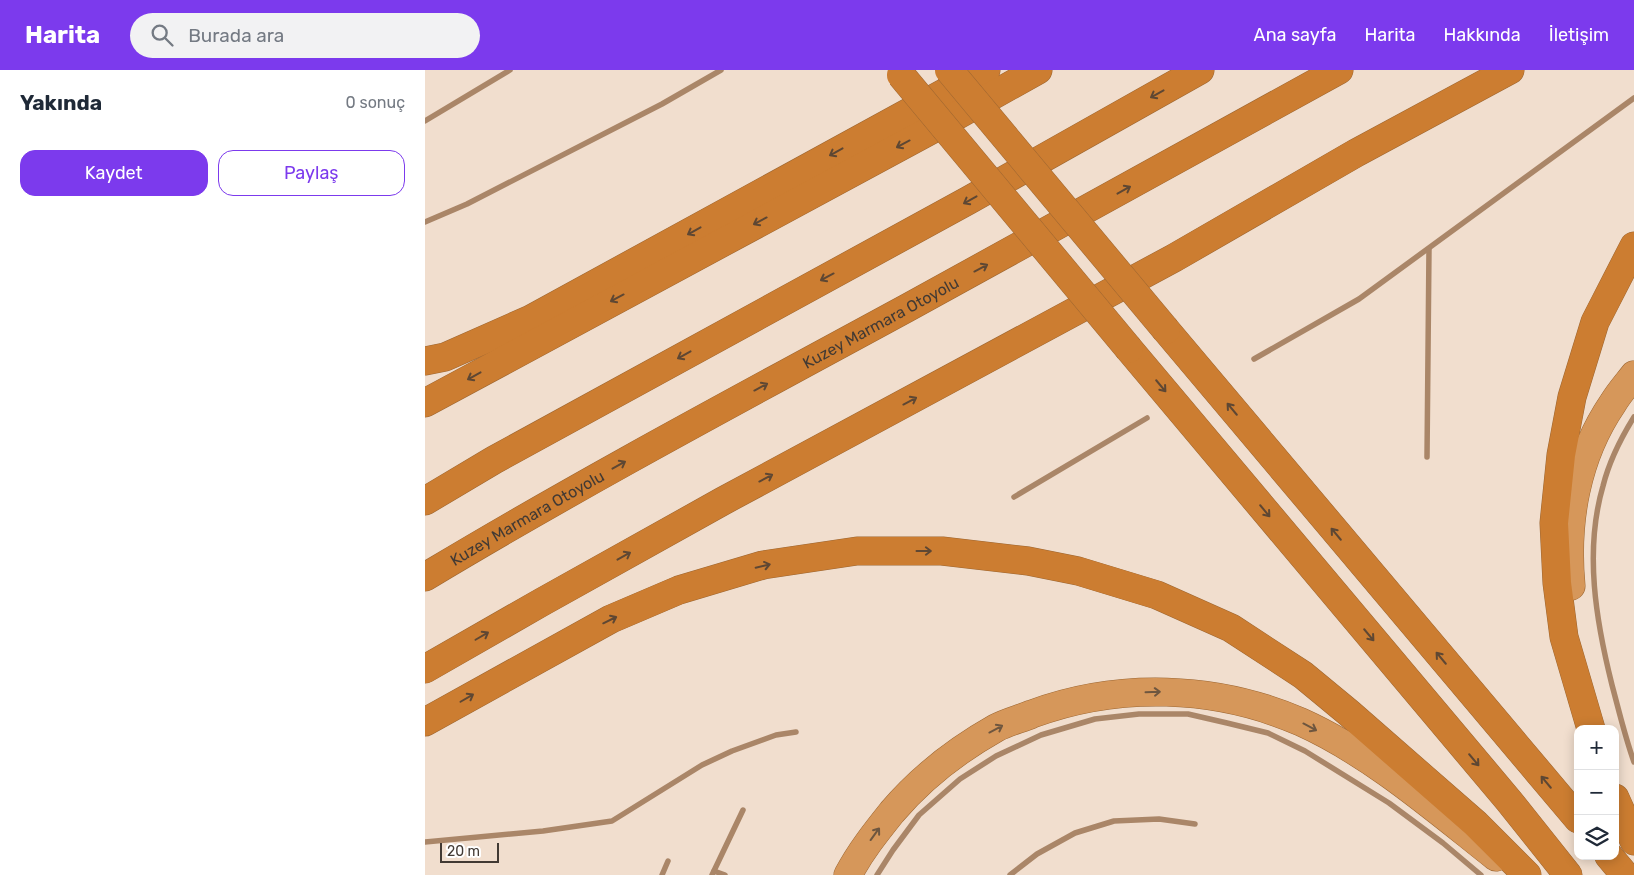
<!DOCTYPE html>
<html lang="tr">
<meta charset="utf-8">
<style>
:root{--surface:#fff;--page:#f2f2f3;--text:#1f2937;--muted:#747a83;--line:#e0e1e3;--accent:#7c3aed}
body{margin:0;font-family:Rubik,sans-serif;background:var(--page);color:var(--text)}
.controls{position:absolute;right:15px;bottom:15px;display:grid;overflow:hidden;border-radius:10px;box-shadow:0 2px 12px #0003}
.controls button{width:45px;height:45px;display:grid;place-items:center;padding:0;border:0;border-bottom:1px solid var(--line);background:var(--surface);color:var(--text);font:25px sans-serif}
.scale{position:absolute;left:15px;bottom:12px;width:59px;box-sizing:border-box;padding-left:5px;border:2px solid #423a34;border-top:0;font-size:14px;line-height:18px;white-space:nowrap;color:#423a34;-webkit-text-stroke:4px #fff;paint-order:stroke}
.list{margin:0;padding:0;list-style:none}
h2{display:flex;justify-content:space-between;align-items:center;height:65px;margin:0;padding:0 20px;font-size:21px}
h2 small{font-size:16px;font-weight:400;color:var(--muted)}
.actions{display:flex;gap:10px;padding:15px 20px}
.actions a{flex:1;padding:11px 0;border:1px solid var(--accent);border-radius:15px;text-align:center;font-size:18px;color:var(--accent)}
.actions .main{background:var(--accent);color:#fff}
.icon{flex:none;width:28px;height:28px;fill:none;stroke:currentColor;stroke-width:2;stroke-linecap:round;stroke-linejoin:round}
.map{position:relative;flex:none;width:1209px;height:805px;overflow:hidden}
header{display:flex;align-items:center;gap:30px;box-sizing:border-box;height:70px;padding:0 25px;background:var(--accent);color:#fff}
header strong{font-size:24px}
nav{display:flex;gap:28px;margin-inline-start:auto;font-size:18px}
.search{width:350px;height:45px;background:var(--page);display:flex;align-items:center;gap:12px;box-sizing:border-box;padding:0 18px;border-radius:28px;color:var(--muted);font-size:19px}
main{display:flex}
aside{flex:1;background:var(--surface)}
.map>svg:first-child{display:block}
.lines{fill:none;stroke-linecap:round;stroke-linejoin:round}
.stream{stroke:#aa8668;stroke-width:5.5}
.trunk-casing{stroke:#9c6632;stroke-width:29}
.motorway-casing{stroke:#9c6632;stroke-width:29}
.trunk{stroke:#d6975a;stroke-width:28}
.motorway{stroke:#cc7d31;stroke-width:28}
.motorway-bridge-casing{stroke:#9c6632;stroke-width:29;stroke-linecap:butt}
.motorway-bridge{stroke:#cc7d31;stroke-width:28}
.oneway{stroke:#5e4733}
.oneway2{stroke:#6e563f}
.labels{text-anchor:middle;stroke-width:4;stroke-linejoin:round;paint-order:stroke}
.street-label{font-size:16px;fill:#423a34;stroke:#fff}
</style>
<header>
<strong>Harita</strong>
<div class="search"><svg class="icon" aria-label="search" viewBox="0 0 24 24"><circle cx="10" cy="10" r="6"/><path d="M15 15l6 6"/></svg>Burada ara</div>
<nav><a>Ana sayfa</a><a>Harita</a><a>Hakkında</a><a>İletişim</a></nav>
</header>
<main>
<aside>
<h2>Yakında<small>0 sonuç</small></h2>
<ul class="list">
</ul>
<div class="actions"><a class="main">Kaydet</a><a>Paylaş</a></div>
</aside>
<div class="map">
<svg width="1209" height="805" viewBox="0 0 1209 805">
<rect width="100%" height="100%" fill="#f1dece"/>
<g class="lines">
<!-- stream -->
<g class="stream">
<path d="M0,51L85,0"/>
<path d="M0,152L42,134L237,34L296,0"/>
<path d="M829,289L934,229L1209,28"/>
<path d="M1209,347C1196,368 1184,392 1178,416C1159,481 1171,551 1187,615C1194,641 1200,667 1209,692"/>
<path d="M1002,387L1004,179"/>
<path d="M589,427L722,348"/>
<path d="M0,772L118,761L187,751L277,695L307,681L351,665L371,662"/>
<path d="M289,801L300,805"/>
<path d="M237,805L243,791"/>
<path d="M287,805L318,740"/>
<path d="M452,805L468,780L494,745L535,709L571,686L616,665L670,649L714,644H763L802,653L843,663L880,681L964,733L1018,773L1056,805"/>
<path d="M585,805L612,784L650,763L689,751L734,749L770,754"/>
</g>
<defs>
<g id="trunk">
<path d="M1146,516C1140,452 1151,387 1188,333C1194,323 1202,314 1209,305"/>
<path d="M423,805C435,782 451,762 467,742C496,708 532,680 571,658C582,652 595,649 607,644C693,612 791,615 876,652C947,684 1010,739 1071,787"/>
</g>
<g id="motorway">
<path d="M741,260L1153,749"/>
<path d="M704,279L1084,731L1143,805"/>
<path d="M0,291L20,287L106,249L561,0"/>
<path d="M0,333L508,59L613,0"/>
<path d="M0,431L69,390L544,130L775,0"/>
<path id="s1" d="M0,507C158,412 320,326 482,238C626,160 770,80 914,0"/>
<path d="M0,599L117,532L298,431L749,188L931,83L1085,0"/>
<path d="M0,652L186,549L254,520L338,495L432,481H517L603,491L653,501L732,525L806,558L878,605L924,643L1051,754L1102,805"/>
<path d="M1166,659L1139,567L1132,513L1129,453L1136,385L1147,327L1170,252L1209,176"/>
<path d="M1190,728L1209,771"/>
<path d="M1184,786L1200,805"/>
</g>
</defs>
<!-- trunk casing -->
<use href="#trunk" class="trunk-casing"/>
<!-- motorway casing -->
<use href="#motorway" class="motorway-casing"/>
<!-- trunk -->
<use href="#trunk" class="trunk"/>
<!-- motorway -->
<use href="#motorway" class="motorway"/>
<defs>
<g id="motorway-bridge">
<path d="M524,0L741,260"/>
<path d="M476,5L704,279"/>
</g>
</defs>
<!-- motorway-bridge casing -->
<use href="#motorway-bridge" class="motorway-bridge-casing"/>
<!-- motorway-bridge -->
<use href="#motorway-bridge" class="motorway-bridge"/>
</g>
<!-- one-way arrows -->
<defs><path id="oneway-shaft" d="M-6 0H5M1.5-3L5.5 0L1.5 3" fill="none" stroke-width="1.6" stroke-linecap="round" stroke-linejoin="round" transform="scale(1.25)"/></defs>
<g class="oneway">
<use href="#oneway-shaft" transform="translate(732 24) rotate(151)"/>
<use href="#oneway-shaft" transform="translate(478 74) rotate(152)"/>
<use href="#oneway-shaft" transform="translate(411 82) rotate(151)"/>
<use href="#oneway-shaft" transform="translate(699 120) rotate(-29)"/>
<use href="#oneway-shaft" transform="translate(545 130) rotate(151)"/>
<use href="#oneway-shaft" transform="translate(335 151) rotate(152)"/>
<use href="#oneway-shaft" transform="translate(269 161) rotate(151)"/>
<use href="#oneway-shaft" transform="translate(556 198) rotate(-28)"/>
<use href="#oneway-shaft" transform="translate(402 207) rotate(152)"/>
<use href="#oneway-shaft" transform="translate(192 228) rotate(152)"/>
<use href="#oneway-shaft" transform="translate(259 285) rotate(151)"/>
<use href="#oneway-shaft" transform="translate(49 306) rotate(151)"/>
<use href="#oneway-shaft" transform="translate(736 316) rotate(50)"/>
<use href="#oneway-shaft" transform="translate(336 317) rotate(-28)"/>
<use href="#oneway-shaft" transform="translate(485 331) rotate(-28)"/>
<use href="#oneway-shaft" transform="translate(807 339) rotate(-130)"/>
<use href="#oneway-shaft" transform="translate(194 395) rotate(-29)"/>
<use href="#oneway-shaft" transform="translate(341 408) rotate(-28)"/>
<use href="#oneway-shaft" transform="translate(840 441) rotate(50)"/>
<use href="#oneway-shaft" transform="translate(911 464) rotate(-130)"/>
<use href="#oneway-shaft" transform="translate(499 481)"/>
<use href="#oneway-shaft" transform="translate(199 486) rotate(-29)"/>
<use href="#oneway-shaft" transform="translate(338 496) rotate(-13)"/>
<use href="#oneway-shaft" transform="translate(185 550) rotate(-26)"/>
<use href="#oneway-shaft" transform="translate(944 565) rotate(50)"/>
<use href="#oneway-shaft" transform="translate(57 566) rotate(-30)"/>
<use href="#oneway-shaft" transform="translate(1016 588) rotate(-130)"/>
<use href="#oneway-shaft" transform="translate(42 628) rotate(-30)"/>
<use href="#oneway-shaft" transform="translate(1049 690) rotate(50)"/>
<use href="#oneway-shaft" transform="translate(1121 712) rotate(-130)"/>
</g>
<g class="oneway2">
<use href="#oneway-shaft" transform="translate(728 622) rotate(-2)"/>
<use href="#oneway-shaft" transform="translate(885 657) rotate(28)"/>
<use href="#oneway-shaft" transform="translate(571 659) rotate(-28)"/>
<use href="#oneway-shaft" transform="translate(450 764) rotate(-54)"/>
</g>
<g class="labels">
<!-- street labels -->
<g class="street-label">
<text dy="6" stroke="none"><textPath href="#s1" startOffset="522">Kuzey Marmara Otoyolu</textPath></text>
<text dy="6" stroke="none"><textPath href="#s1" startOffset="118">Kuzey Marmara Otoyolu</textPath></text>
</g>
</g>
</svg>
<div class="controls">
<button>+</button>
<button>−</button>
<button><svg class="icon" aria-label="layers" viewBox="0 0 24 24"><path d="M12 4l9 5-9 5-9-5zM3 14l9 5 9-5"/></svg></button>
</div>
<div class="scale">20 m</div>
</div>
</main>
